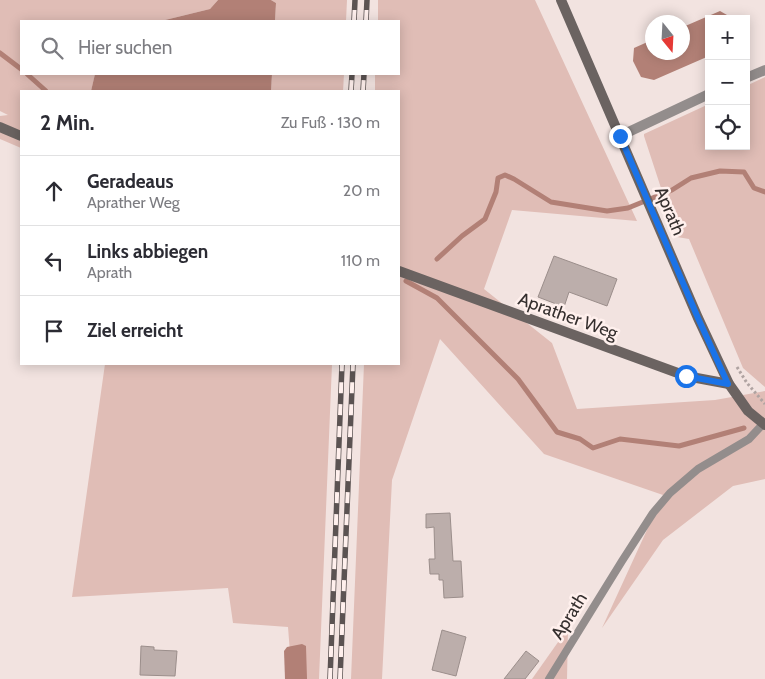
<!DOCTYPE html>
<html lang="de">
<meta charset="utf-8">
<style>
:root{--surface:#fff;--page:#f2f2f3;--text:#2b2b33;--muted:#7c7c81;--line:#e1e1e2}
body{margin:0;font-family:Cabin,sans-serif;background:var(--page);color:var(--text)}
.controls{position:absolute;right:15px;top:15px;display:grid;overflow:hidden;border-radius:0px;box-shadow:0 2px 12px #0003}
.controls button{width:45px;height:45px;display:grid;place-items:center;padding:0;border:0;border-bottom:1px solid var(--line);background:var(--surface);color:var(--text);font:25px sans-serif}
.compass{position:absolute;left:645px;top:15px;width:45px;height:45px;border-radius:50%;background:var(--surface);box-shadow:0 2px 12px #0003;rotate:162deg}
.stop{position:absolute;width:15px;height:15px;margin:-11px;border:4px solid #1a73e8;border-radius:50%;background:#fff}
.stop.end{background:#1a73e8;border-color:#fff;box-shadow:0 1px 5px #0008}
.list{margin:0;padding:0;list-style:none}
h2{display:flex;justify-content:space-between;align-items:center;height:65px;margin:0;padding:0 20px;font-size:21px}
h2 small{font-size:16px;font-weight:400;color:var(--muted)}
.list li{display:grid;grid-template-columns:32px 1fr auto;gap:15px;align-items:center;box-sizing:border-box;height:70px;padding:0 20px;border-top:1px solid var(--line)}
.list b{display:block;font-size:19px;white-space:nowrap}
.list p{margin:0;font-size:16px;white-space:nowrap;color:var(--muted)}
.list em{font-size:16px;font-style:normal;color:var(--muted)}
.icon{flex:none;width:28px;height:28px;fill:none;stroke:currentColor;stroke-width:2;stroke-linecap:round;stroke-linejoin:round}
.map{position:relative;flex:none;width:765px;height:679px;overflow:hidden}
.search{position:absolute;background:var(--surface);box-shadow:0 2px 12px #0003;left:20px;top:20px;width:380px;height:55px;display:flex;align-items:center;gap:12px;box-sizing:border-box;padding:0 18px;border-radius:0px;color:var(--muted);font-size:19px}
.panel{position:absolute;background:var(--surface);box-shadow:0 2px 12px #0003;left:20px;top:90px;width:380px;height:275px;border-radius:0px}
.map>svg:first-child{display:block}
.green{fill:#e0bdb6}
.water{fill:#b28076}
.lines{fill:none;stroke-linecap:round;stroke-linejoin:round}
.stream{stroke:#b28076;stroke-width:5}
.building{fill:#bcaeab;stroke:#9b8e8b}
.path{stroke:#afa3a1;stroke-width:3;stroke-dasharray:2.5 2.5;stroke-linecap:butt}
.lane{stroke:#938d8c;stroke-width:8}
.street{stroke:#938d8c;stroke-width:10}
.secondary{stroke:#6b6361;stroke-width:10}
.rail-casing{stroke:#5b5352;stroke-width:5.5}
.rail{stroke:#fff0ed;stroke-width:4;stroke-dasharray:11;stroke-linecap:butt}
.route{stroke:#1a73e8;stroke-width:6}
.labels{text-anchor:middle;stroke-width:5;stroke-linejoin:round;paint-order:stroke}
.street-label{font-size:18px;fill:#352f2e;stroke:#fff0ed}
</style>
<div class="map">
<svg width="765" height="679" viewBox="0 0 765 679">
<rect width="100%" height="100%" fill="#f2e3e0"/>
<!-- green -->
<g class="green">
<path d="M0,0H218L210,9L161,21H21V74H95L91,91H21V148L0,139V116L8,115L0,111Z"/>
<path d="M271,0H347L346,21H275L276,3Z"/>
<path d="M378,0H535L637,221L512,210L484,289L552,343L577,409L715,400L765,391V479L733,486L663,540L602,628L663,495L544,454L440,339L392,480L382,679H351L364,364H399V91H375V74H399V21H378Z"/>
<path d="M272,74H344L343,91H271Z"/>
<path d="M765,77V387L743,368L689,239L677,237L644,136V134L709,104V146H746V86Z"/>
<path d="M105,364H332L319,679H292L288,627L233,623L228,588L72,597Z"/>
<path d="M568,628L567,679H532Z"/>
</g>
<!-- water -->
<g class="water">
<path d="M218,0H271L276,3L275,21H161L210,9Z"/>
<path d="M720,11L734,19H709V56L654,80L641,77L633,61L634,48L652,40V52H682L683,27Z"/>
<path d="M95,74H272L271,91H91Z"/>
<path d="M302,644L306,646L307,679H285L284,651L287,647Z"/>
</g>
<g class="lines">
<!-- stream -->
<g class="stream">
<path d="M0,53L21,69"/>
<path d="M27,74L46,91"/>
<path d="M437,259L462,236L485,219L496,192L498,178L505,175L514,179L551,202L607,211L628,208L672,190L691,178L720,171L744,172L754,188L765,192"/>
<path d="M406,281L437,298L518,379L557,432L580,439L593,448L620,439L679,446L744,428"/>
</g>
</g>
<!-- building -->
<g class="building">
<path d="M554,256L617,279L607,306L569,292L564,307L538,297Z"/>
<path d="M450,513L453,561H461L463,597L444,598L443,580H439V574H430L429,559H435L434,527L426,528V514Z"/>
<path d="M442,630L466,637L456,676L432,670Z"/>
<path d="M141,646L154,647V650L177,651L175,676L140,675Z"/>
<path d="M526,651L539,661L525,679H504Z"/>
</g>
<g class="lines">
<!-- path -->
<path class="path" d="M737,367L747,383L765,404"/>
<!-- lane -->
<path class="lane" d="M549,679L622,561L653,513L670,493L698,469L749,439L763,424"/>
<!-- street -->
<g class="street">
<path d="M746,78L765,70"/>
<path d="M620,136L709,94"/>
</g>
<!-- secondary -->
<g class="secondary">
<path d="M561,0L698,318L729,384L748,411L765,425"/>
<path d="M0,127L21,136"/>
<path d="M399,271L686,376L729,384"/>
</g>
<defs>
<g id="rail">
<path d="M354,21L355,0"/>
<path d="M366,21L367,0"/>
<path d="M351,91L352,74"/>
<path d="M363,91L364,74"/>
<path d="M330,679L342,364"/>
<path d="M340,679L353,364"/>
</g>
</defs>
<!-- rail casing -->
<use href="#rail" class="rail-casing"/>
<!-- rail -->
<use href="#rail" class="rail"/>
</g>
<g class="lines">
<!-- route -->
<path class="route" d="M620,136L698,318L728,384L686,376"/>
</g>
<g class="labels">
<!-- street labels -->
<g class="street-label">
<text transform="translate(670 211) rotate(67)" y="6">Aprath</text>
<text transform="translate(568 316) rotate(20)" y="6">Aprather Weg</text>
<text transform="translate(569 616) rotate(-58)" y="6">Aprath</text>
</g>
</g>
</svg>
<div class="controls">
<button>+</button>
<button>−</button>
<button><svg class="icon" aria-label="locate" viewBox="0 0 24 24"><circle cx="12" cy="12" r="6"/><path d="M12 2v4M12 18v4M2 12h4M18 12h4"/></svg></button>
</div>
<svg class="compass" viewBox="-18 -18 36 36"><path d="M0-13l5 13h-10z" fill="#e53935"/><path d="M0 13l5-13h-10z" fill="#7c7c81"/></svg>
<div class="stop" style="left:686px;top:376px"></div>
<div class="stop end" style="left:620px;top:136px"></div>
<div class="search"><svg class="icon" aria-label="search" viewBox="0 0 24 24"><circle cx="10" cy="10" r="6"/><path d="M15 15l6 6"/></svg>Hier suchen</div>
<section class="panel">
<h2>2 Min.<small>Zu Fuß · 130 m</small></h2>
<ul class="list">
<li><svg class="icon" aria-label="ahead" viewBox="0 0 24 24"><path d="M12 20V5M6 11l6-6 6 6"/></svg><div><b>Geradeaus</b><p>Aprather Weg</p></div><em>20 m</em></li>
<li><svg class="icon" aria-label="left" viewBox="0 0 24 24"><path d="M17 20v-9H6M10 6l-5 5 5 5"/></svg><div><b>Links abbiegen</b><p>Aprath</p></div><em>110 m</em></li>
<li><svg class="icon" aria-label="arrive" viewBox="0 0 24 24"><path d="M6 21V4h12l-3 4 3 4H6"/></svg><div><b>Ziel erreicht</b></div></li>
</ul>
</section>
</div>
